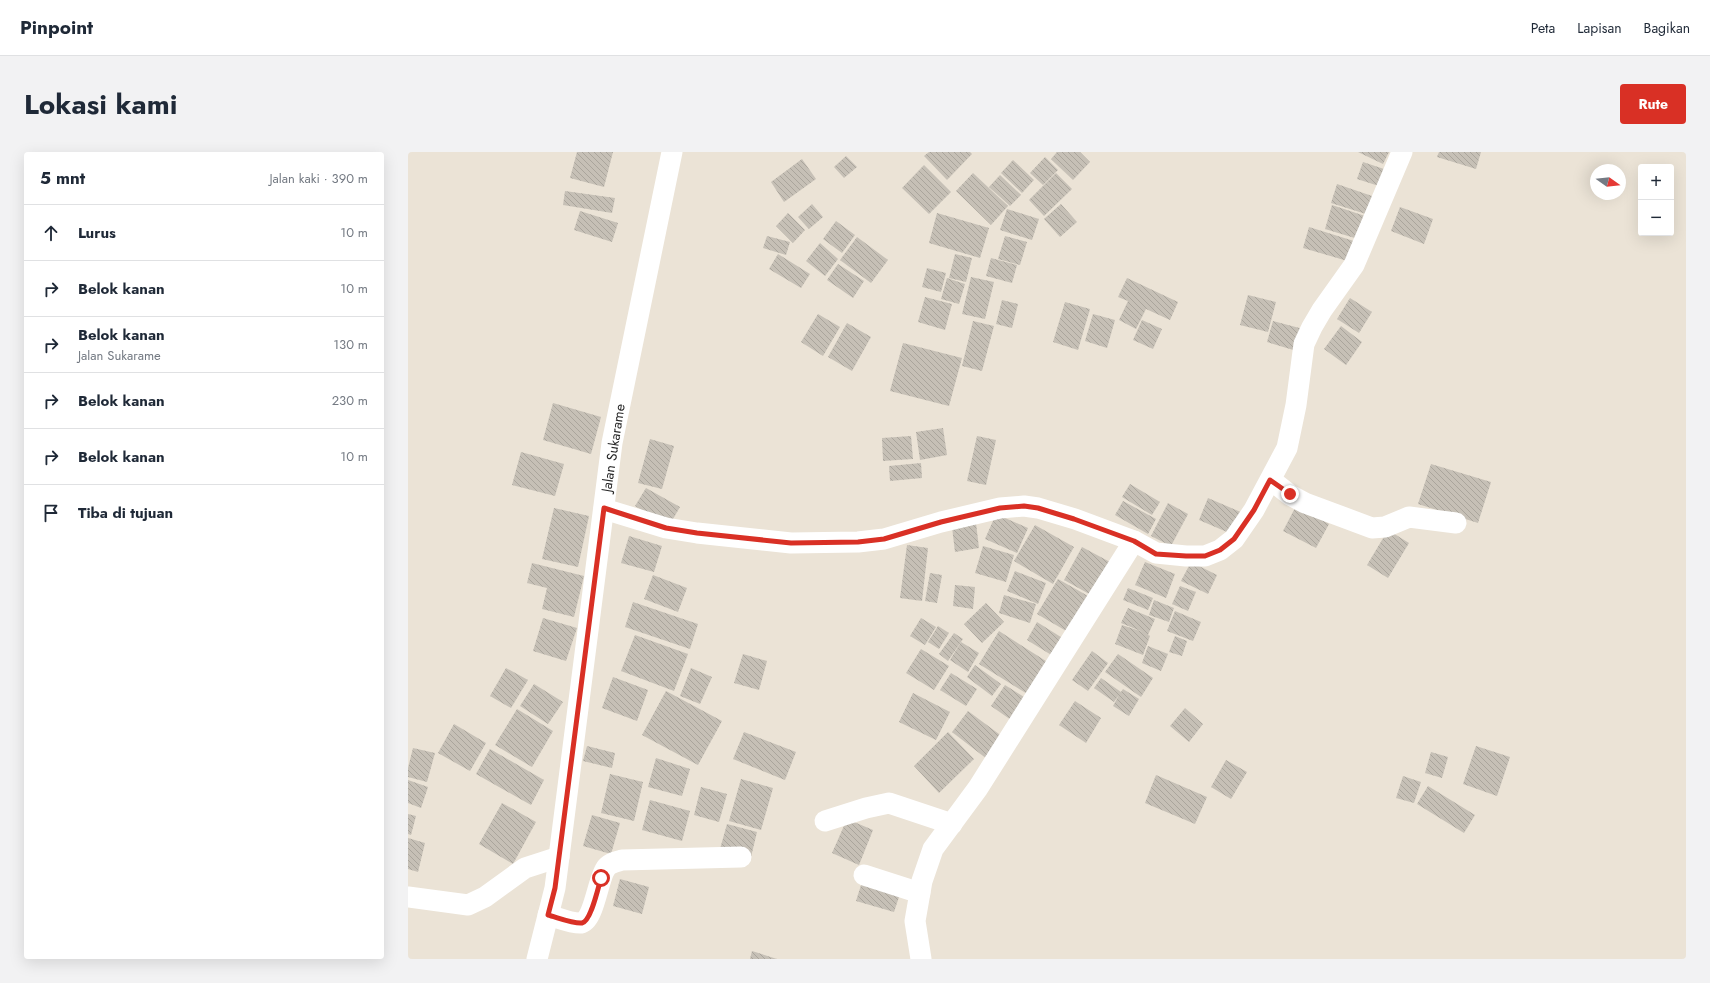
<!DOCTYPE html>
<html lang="id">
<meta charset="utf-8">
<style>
:root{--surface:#fff;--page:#f2f2f3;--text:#1f2937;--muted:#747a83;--line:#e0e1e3;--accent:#d93025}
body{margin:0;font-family:Jost,sans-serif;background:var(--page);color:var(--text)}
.controls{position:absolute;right:12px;top:12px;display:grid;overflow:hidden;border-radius:4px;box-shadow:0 4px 16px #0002}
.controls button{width:36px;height:36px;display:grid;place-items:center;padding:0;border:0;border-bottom:1px solid var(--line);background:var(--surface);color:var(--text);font:20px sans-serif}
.compass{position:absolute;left:1182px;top:12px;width:36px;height:36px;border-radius:50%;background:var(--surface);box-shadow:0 4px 16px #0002;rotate:105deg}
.stop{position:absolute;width:12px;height:12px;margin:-9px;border:3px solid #d93025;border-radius:50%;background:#fff}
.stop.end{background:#d93025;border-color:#fff;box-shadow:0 1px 4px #0008}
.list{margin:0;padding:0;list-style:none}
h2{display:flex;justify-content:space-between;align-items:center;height:52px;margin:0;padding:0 16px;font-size:17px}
h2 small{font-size:13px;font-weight:400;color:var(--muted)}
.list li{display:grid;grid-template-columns:26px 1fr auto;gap:12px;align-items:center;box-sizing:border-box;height:56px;padding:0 16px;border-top:1px solid var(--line)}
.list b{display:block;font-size:15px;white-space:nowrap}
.list p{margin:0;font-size:13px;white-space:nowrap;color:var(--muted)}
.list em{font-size:13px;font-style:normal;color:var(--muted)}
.icon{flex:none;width:22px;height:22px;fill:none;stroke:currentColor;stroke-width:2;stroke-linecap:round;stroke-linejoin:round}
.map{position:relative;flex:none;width:1278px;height:807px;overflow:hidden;border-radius:4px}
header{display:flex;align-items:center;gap:24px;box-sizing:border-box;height:56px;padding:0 20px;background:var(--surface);border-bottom:1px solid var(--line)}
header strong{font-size:19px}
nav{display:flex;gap:22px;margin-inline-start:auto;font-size:14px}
.intro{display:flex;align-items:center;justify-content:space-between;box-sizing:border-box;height:96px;padding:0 24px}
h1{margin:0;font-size:28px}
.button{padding:10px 18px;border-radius:4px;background:var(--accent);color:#fff;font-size:14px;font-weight:700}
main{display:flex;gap:24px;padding:0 24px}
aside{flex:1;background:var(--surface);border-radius:4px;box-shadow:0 4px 16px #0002}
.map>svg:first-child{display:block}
.building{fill:url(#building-back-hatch)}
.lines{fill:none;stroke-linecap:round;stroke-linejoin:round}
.minor{stroke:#fff;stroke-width:21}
.route{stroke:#d93025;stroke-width:5}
.labels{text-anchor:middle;stroke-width:3;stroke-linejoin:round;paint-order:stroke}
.street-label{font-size:14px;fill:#272727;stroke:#fff}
</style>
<header>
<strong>Pinpoint</strong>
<nav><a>Peta</a><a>Lapisan</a><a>Bagikan</a></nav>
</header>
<div class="intro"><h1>Lokasi kami</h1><a class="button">Rute</a></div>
<main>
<aside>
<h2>5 mnt<small>Jalan kaki · 390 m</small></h2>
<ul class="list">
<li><svg class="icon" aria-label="ahead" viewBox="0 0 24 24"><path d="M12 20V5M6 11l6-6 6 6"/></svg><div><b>Lurus</b></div><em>10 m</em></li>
<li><svg class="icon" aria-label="right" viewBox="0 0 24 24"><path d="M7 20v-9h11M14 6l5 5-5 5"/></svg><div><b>Belok kanan</b></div><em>10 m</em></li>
<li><svg class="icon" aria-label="right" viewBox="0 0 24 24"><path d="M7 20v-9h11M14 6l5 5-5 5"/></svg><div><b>Belok kanan</b><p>Jalan Sukarame</p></div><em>130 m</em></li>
<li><svg class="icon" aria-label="right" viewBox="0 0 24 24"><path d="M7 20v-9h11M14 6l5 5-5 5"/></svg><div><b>Belok kanan</b></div><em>230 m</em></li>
<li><svg class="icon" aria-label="right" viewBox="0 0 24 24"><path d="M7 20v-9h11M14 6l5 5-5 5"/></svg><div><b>Belok kanan</b></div><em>10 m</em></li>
<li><svg class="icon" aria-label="arrive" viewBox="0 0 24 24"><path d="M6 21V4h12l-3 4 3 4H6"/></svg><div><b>Tiba di tujuan</b></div></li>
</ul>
</aside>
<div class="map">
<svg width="1278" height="807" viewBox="0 0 1278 807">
<defs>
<pattern id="building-back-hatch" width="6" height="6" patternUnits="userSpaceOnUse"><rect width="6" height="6" fill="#c6c0b6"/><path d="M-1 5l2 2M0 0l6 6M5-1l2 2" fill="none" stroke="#aaa59c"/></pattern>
</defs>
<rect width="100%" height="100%" fill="#ebe3d6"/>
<!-- building -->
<g class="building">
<path d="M169,0H205L196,35L162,26Z"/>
<path d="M521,0H562L564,2L539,28L516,4Z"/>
<path d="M649,0H672L682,10L665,28L643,7Z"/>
<path d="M950,0H981L975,12Z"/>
<path d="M1031,0H1073L1068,17L1029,5Z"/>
<path d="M438,4L449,15L436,26L426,15Z"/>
<path d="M637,5L650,18L635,33L622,21Z"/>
<path d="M394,7L408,27L376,50L363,30Z"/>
<path d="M605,8L626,28L614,41L593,21Z"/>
<path d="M955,10L979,18L974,35L949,27Z"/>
<path d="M516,13L543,40L521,62L494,36Z"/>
<path d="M565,21L600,54L583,73L548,39Z"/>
<path d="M648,21L664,37L636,64L621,48Z"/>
<path d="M592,23L613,43L602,54L581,35Z"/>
<path d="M929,32L967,45L961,63L923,51Z"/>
<path d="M157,39L207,46L204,61L155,53Z"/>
<path d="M404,52L415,65L401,77L390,65Z"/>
<path d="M653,52L669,70L652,85L636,67Z"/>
<path d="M924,53L957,64L950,87L917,77Z"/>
<path d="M992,55L1025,67L1016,92L983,79Z"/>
<path d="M599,57L631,67L624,88L592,78Z"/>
<path d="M172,59L210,71L204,90L166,78Z"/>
<path d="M380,61L397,78L385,91L368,74Z"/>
<path d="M529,61L581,76L572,106L521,91Z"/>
<path d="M428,69L447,83L434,101L415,87Z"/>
<path d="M901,75L949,90L943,110L895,96Z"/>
<path d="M359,84L382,90L378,103L355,96Z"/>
<path d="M597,84L619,90L612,113L590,107Z"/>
<path d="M449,85L480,108L463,131L432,108Z"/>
<path d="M412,91L430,107L417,124L398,109Z"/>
<path d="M370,102L402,122L393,136L361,117Z"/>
<path d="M547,102L564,106L558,130L541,126Z"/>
<path d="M583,106L609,113L604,131L578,124Z"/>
<path d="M430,112L456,129L445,146L419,128Z"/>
<path d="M519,116L538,121L533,140L514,135Z"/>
<path d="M563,125L586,130L577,167L554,162Z"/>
<path d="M539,126L557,132L551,152L533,147Z"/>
<path d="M719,126L770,150L762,168L738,157L728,177L711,168L720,149L710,145Z"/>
<path d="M840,143L868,150L860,180L832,173Z"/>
<path d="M517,145L544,152L537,178L510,170Z"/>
<path d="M942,146L964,160L951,181L929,167Z"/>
<path d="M594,148L610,152L604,176L588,172Z"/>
<path d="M657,150L682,157L670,198L645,190Z"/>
<path d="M410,162L432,175L415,204L393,190Z"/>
<path d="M685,162L707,168L699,196L677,189Z"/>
<path d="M734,168L754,177L745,197L725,188Z"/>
<path d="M565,169L586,174L574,219L554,214Z"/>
<path d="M865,169L899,178L892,200L859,190Z"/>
<path d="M439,171L463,185L444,219L420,205Z"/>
<path d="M933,174L954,190L938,213L916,197Z"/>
<path d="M495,191L554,206L541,254L482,239Z"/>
<path d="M145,251L193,265L183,302L135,288Z"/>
<path d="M535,276L539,303L512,308L508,280Z"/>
<path d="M503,284L505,307L475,309L474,286Z"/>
<path d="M569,284L588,288L578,333L559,329Z"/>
<path d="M242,287L266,294L254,337L230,331Z"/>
<path d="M113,300L156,312L147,344L104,333Z"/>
<path d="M513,311L514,326L482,329L481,314Z"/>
<path d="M1023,312L1083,330L1070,371L1010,352Z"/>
<path d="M722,332L752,350L744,363L714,345Z"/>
<path d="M238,336L272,355L261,374L227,354Z"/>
<path d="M800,346L835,361L826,383L791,368Z"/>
<path d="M715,349L748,367L740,382L707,363Z"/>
<path d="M760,351L780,362L763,394L743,384Z"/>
<path d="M888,354L921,372L908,396L875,379Z"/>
<path d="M146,356L181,364L170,415L134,407Z"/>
<path d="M588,362L620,376L609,401L577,387Z"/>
<path d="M568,371L571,396L547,400L544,375Z"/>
<path d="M627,373L666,395L645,432L606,409Z"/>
<path d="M980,378L1001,391L980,426L959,413Z"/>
<path d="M221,384L254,394L246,420L213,411Z"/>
<path d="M499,393L520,396L514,449L492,446Z"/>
<path d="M575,394L606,403L598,430L567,421Z"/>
<path d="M674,395L702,410L683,443L656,428Z"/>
<path d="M737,410L767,422L758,446L727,433Z"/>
<path d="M783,410L809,423L800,442L773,429Z"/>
<path d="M124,411L176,424L166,465L134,457L139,436L119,431Z"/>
<path d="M607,419L638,431L630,452L599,439Z"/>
<path d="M522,421L534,423L529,451L517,449Z"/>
<path d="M245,423L279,436L270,460L236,447Z"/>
<path d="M650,427L680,444L660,480L629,462Z"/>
<path d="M547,433L567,435L565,457L545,454Z"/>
<path d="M772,434L788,440L780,459L764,452Z"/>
<path d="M720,436L745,446L740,458L715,448Z"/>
<path d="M596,443L628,452L622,471L591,461Z"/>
<path d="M746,448L766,456L761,470L741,463Z"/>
<path d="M225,450L290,472L282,497L217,475Z"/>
<path d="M578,451L596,470L574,491L556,472Z"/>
<path d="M720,456L747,467L740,483L742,484L735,503L707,492L714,473L735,480L713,471Z"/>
<path d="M767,459L793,470L785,489L759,479Z"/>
<path d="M135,466L169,476L158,509L125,499Z"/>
<path d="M513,466L528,475L517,493L502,484Z"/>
<path d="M629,470L656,487L645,504L619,488Z"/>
<path d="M530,474L541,481L531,497L520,490Z"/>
<path d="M591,479L641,511L621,543L571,512Z"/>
<path d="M546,481L555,487L540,509L531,502Z"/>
<path d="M227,483L280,502L266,539L213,519Z"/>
<path d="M767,484L779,489L774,504L761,500Z"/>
<path d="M553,490L571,501L560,520L542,508Z"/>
<path d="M740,494L760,502L753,519L734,511Z"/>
<path d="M513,497L541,514L526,538L498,521Z"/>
<path d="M684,499L700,511L680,539L664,528Z"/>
<path d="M335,502L359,509L351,538L326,531Z"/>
<path d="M710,502L745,526L733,545L697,520Z"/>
<path d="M567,513L593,532L584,544L559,525Z"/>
<path d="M98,516L120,528L103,556L82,544Z"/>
<path d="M283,516L304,525L292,552L272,544Z"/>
<path d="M543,521L569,537L558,554L532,538Z"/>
<path d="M205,525L240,538L229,569L194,556Z"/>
<path d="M693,526L713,540L715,537L731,547L721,564L705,554L711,543L706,550L686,536Z"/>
<path d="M126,532L155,550L140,572L112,554Z"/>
<path d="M597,533L621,548L606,570L583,554Z"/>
<path d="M258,539L314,569L290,613L234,583Z"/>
<path d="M505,541L542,560L528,588L491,570Z"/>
<path d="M667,549L693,566L678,591L651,573Z"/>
<path d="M777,556L795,572L781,590L762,574Z"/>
<path d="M109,557L145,579L124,615L87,593Z"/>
<path d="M560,559L595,585L579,607L544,580Z"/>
<path d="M46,572L78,591L62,619L30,601Z"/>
<path d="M336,580L388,600L377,628L325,607Z"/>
<path d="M540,580L566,607L531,641L506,614Z"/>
<path d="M179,594L207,601L204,616L175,609Z"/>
<path d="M1068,594L1102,605L1089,644L1055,632Z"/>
<path d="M5,596L27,601L19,630L0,625V616Z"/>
<path d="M82,597L136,628L123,653L68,622Z"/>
<path d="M1023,600L1040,605L1034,626L1017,621Z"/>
<path d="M248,606L282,617L274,644L240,635Z"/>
<path d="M818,608L839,620L823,647L803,635Z"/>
<path d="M202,622L235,630L226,669L193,661Z"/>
<path d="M748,623L799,645L787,672L737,651Z"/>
<path d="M995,624L1013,630L1006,651L988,646Z"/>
<path d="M333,627L365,636L353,678L321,669Z"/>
<path d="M0,628L20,635L13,656L0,651Z"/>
<path d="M1020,634L1067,663L1056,681L1009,652Z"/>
<path d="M293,635L319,642L311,670L286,663Z"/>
<path d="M242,648L282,659L274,689L234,678Z"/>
<path d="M94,651L128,670L105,712L71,692Z"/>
<path d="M0,662L8,664L3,683L0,682Z"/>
<path d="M184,663L212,671L203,702L175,694Z"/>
<path d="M439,667L465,678L451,713L424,701Z"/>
<path d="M319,672L349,680L343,705L312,697Z"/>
<path d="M0,686L17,691L10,720L0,717Z"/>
<path d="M212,727L241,735L234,762L205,754Z"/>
<path d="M454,730L492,742L486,760L448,749Z"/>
<path d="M344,799L369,807H342Z"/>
</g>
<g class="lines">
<!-- minor -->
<g class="minor">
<path d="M863,328L882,343L897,351L964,376L977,375L1001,365L1048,371"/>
<path d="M196,357L258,376L289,381L383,391L450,390L476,387L533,370L592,356L616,354L630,356L667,367L726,389L748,401L778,404H797L812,398L826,387L846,358L879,296L888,253L896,192L904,175L914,158L946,113L994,0"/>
<path d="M417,669L458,656L481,651L544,672"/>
<path d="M456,723L512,741"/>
<path d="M0,745L60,753L77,745L117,716L151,705"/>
<path d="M140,763C148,765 165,772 173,771C186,769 190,726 198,716C201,711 208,710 214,708L333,705"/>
<path d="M129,807L147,736L204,291L264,0"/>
<path d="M513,807L507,769L514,729L525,697L570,636L726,389"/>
</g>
</g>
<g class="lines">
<!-- route -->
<path class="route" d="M193,726C190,736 183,769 174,771C166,772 148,765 140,763L147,736L196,356L258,376L289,381L383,391L450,390L476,387L533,370L592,356L616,354L630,356L666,367L726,389L748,402L778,404H797L812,398L826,387L846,358L862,328L882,342"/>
</g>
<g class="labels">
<!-- street labels -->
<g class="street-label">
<text transform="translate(205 296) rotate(-81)" y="5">Jalan Sukarame</text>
</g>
</g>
</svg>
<div class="controls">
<button>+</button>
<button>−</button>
</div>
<svg class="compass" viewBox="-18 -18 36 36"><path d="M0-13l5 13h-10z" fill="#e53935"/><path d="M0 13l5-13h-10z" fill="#747a83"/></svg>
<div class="stop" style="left:193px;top:726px"></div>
<div class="stop end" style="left:882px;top:342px"></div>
</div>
</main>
